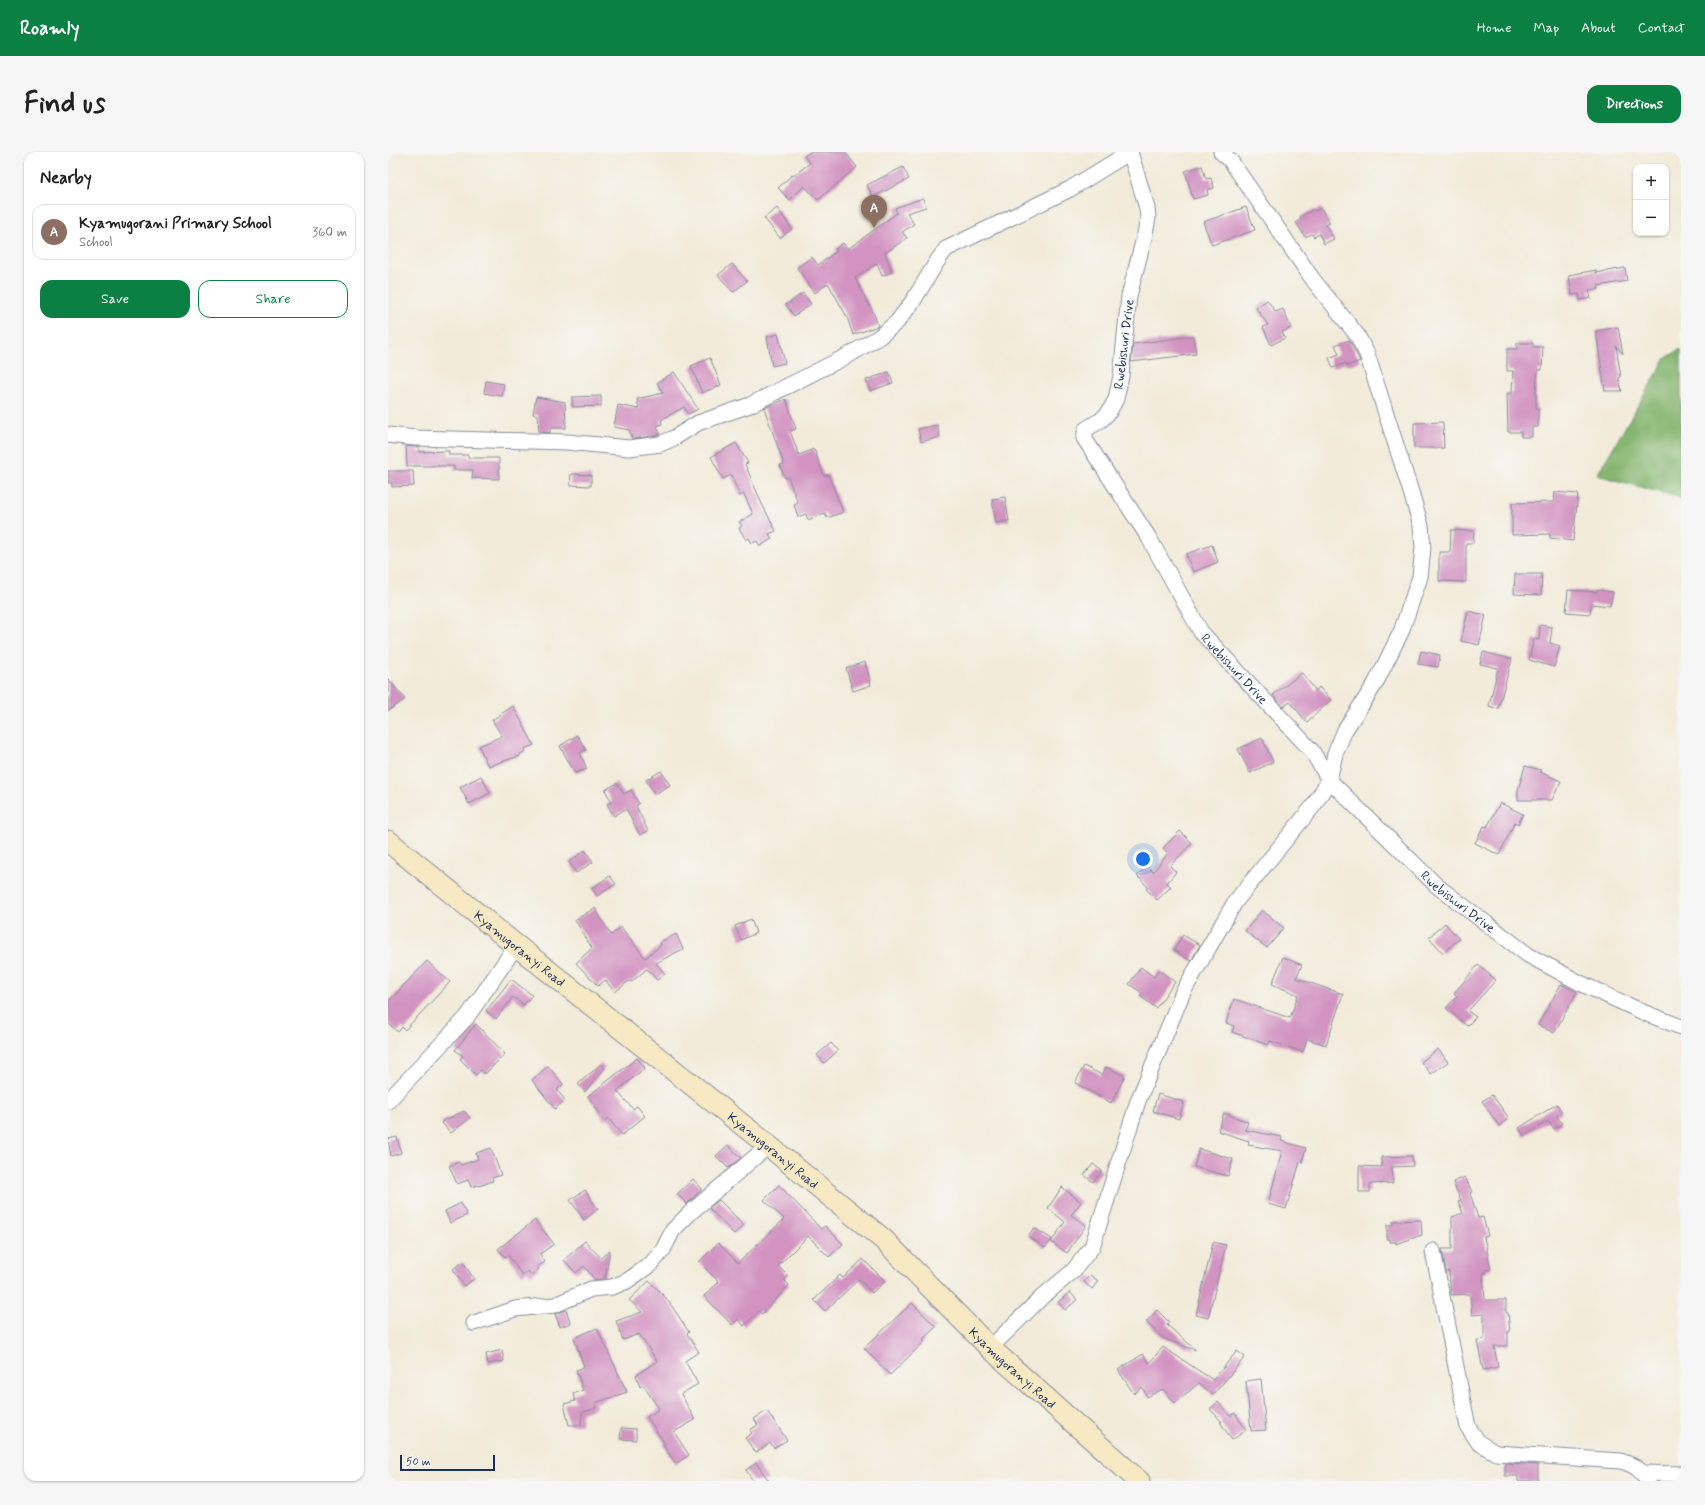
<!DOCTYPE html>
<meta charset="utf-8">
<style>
:root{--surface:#fff;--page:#f6f6f6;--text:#222;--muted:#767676;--line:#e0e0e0;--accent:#0b8043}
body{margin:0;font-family:Mynerve,sans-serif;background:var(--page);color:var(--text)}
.controls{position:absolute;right:12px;top:12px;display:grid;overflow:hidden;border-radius:8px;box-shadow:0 1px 3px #0004}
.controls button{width:36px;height:36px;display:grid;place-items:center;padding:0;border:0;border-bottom:1px solid var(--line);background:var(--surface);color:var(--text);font:20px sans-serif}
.scale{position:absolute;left:12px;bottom:10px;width:95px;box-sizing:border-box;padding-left:4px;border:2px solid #1b2f5e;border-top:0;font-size:11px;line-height:14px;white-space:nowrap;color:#1b2f5e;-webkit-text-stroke:3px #f6f6f2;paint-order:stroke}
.you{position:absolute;left:755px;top:707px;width:14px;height:14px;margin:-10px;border:3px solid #fff;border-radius:50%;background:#1a73e8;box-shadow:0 0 0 6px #1a73e833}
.badge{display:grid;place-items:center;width:26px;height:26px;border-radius:50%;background:var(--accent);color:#fff;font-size:13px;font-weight:700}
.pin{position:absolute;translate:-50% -33px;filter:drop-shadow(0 1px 2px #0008)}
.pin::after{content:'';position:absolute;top:21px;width:14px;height:12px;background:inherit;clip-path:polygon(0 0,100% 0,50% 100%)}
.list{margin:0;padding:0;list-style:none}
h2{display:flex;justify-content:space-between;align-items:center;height:52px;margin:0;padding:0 16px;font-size:17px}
h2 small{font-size:13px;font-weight:400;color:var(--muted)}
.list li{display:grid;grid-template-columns:26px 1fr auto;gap:12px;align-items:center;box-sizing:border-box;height:56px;margin:0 8px 8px;padding:0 8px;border:1px solid var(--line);border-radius:12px}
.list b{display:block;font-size:15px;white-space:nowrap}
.list p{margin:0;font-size:13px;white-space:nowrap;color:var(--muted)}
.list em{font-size:13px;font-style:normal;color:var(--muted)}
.actions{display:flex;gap:8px;padding:12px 16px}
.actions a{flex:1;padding:9px 0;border:1px solid var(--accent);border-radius:12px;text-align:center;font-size:14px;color:var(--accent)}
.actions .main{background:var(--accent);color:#fff}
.map{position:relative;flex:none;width:1293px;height:1329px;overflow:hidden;border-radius:12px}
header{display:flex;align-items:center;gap:24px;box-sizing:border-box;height:56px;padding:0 20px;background:var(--accent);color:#fff}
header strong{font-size:19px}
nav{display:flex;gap:22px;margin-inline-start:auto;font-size:14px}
.intro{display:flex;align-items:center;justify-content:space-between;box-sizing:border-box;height:96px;padding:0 24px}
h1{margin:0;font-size:28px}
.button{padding:10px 18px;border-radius:12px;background:var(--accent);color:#fff;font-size:14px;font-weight:700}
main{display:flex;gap:24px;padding:0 24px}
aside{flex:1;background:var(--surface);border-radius:12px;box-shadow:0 1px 3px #0004}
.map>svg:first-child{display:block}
.forest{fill:#86b66f;stroke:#507266}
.building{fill:#d293c1}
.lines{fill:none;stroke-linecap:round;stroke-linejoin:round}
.street-casing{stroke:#868d9c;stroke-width:17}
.secondary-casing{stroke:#868d9c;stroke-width:23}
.street{stroke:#fff;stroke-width:15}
.secondary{stroke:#f7e9c3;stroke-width:21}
.labels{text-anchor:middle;stroke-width:4;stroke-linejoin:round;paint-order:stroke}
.street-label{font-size:13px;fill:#1b2f5e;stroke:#f6f6f2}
</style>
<header>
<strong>Roamly</strong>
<nav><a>Home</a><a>Map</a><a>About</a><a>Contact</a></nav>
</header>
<div class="intro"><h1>Find us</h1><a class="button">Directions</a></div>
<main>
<aside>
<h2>Nearby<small></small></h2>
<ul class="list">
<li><span class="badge" style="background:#8d6e63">A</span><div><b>Kyamugorani Primary School</b><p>School</p></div><em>360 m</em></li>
</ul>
<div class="actions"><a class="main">Save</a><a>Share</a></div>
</aside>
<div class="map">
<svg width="1293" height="1329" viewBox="0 0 1293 1329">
<rect width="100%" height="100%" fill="#f6f6f2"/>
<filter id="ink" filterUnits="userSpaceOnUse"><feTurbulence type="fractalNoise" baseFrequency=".025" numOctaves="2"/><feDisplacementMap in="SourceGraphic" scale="8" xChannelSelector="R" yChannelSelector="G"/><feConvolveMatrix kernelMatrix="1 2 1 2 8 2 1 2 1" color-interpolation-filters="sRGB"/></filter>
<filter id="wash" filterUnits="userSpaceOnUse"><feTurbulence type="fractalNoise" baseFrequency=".012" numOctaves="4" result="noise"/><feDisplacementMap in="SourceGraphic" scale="16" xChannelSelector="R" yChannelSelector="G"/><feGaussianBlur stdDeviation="0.9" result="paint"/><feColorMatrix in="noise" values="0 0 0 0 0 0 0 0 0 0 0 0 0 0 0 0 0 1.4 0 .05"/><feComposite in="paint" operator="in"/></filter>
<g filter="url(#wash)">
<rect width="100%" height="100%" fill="#f2ebd9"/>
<!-- forest -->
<path class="forest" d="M1293,197V346L1209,323L1278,206Z"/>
<g id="blocks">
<!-- building -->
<g class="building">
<path d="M422,0H457L469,15L430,48L416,34L402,48L390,36L404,23L405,24L422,11L416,4Z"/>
<path d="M814,14L818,27L823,26L826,36L819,38L820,43L805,47L797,19Z"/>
<path d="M515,15L521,27L485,45L479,33Z"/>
<path d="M535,46L538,55L519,61L526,72L514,80L519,86L497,101L504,120L494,124L489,111L467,126L486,162L490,174L465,183L459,165L440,131L427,141L409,116L424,105L430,113L449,99L447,97L455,91L460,97L509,61L507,56Z"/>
<path d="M858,55L867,78L824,93L815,70Z"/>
<path d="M389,56L404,77L392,86L376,66Z"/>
<path d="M933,56L942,71L938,73L946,87L936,92L931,82L926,85L924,82L917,85L908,70L914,67L912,65L926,57L927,59Z"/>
<path d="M344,112L359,129L345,140L330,123Z"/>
<path d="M1237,116L1239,129L1210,134L1211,137L1201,138L1203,146L1192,148L1191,142L1184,143L1181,123L1208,118V121Z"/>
<path d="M415,141L423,152L406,164L398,153Z"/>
<path d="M879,148L888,160L895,157L903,176L894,180L897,186L883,193L875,175L880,173L868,156Z"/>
<path d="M1230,175L1235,202L1228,194L1233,225L1231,226L1234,239H1217L1208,179Z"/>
<path d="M390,182L397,211L384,214L379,185Z"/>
<path d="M805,184L808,202L743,210L745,192Z"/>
<path d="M961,188L972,209L959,214L958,211L945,216L941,206L951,202L947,193Z"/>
<path d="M1129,191H1145V195H1155L1154,218H1150L1148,237V256H1150V275H1144V285H1133V280H1120L1119,241H1124L1125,219H1119V197H1129Z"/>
<path d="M322,206L333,233L314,241L303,214Z"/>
<path d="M286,220L310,257L300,262L296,255L273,268L274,272L269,274L272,282L270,283L244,287L241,278L226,275L230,253L251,257L249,247L275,241L269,231Z"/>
<path d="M501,220L505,231L482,239L478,228Z"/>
<path d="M98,229L116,232L114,244L96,241Z"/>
<path d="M213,244V254L184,255V245Z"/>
<path d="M148,245L177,250L178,276H162V281L151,280L150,263L145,262Z"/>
<path d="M398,247L408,277L402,279L411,303L426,297L436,324L440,322L455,360L439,366L437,361L420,368L418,362L410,365L406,353L410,351L400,325L397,326L392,313L396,312L376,256Z"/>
<path d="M1055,270L1056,296H1026V271Z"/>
<path d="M549,273L552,285L533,290L530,277Z"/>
<path d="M348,291L360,311L357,312L374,352L388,379L381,382L384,387L372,394L369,389L364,391L361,386L358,388L351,376L354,374L351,370L365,362L356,342L352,344L343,323L335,327L323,305Z"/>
<path d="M18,294L31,295V300L61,299V303H80V306H111V327L84,326L85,318H66V314H19Z"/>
<path d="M0,319H25L26,334L4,335V331H0Z"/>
<path d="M183,322L203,323V334L182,333Z"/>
<path d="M1167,340L1190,342L1185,389L1162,386V382L1124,383V351L1166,350Z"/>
<path d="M617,345L621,369L608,371L604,347Z"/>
<path d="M1063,378L1086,379L1085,391H1078V430L1051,429V400H1062Z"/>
<path d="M824,393L830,410L805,420L798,402Z"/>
<path d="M1127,422H1154L1153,443L1126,442Z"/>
<path d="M1180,438L1209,440V438L1225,440L1222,454L1203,452L1202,462L1178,460Z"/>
<path d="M1080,459L1098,463L1091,493L1073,489Z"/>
<path d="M1152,473L1164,475L1162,491L1172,494L1166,515L1141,508L1146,487L1151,488Z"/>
<path d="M1033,499L1052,503L1050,515L1030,512Z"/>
<path d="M1095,500L1124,507L1110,557L1101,554L1110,516L1092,512Z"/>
<path d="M477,510L483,533L465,539L458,516Z"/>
<path d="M914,521L928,539L931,535L943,548L919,570L902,550L895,555L885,543Z"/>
<path d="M0,527L17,547L0,559Z"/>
<path d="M125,554L146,593L136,597L137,600L132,602V604L100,614L91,594L114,584L104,568Z"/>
<path d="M189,583L198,598L192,601L199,617L187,621L172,594Z"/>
<path d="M874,586L885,610L862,621L850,597Z"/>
<path d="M1137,614L1153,618L1152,620L1173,629L1164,648H1130V638Z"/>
<path d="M273,619L282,633L267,642L258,628Z"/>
<path d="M93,624L102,641L81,652L72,635Z"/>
<path d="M229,631L236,642L243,638L251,652L248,654L260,679L252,683L238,657L226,664L219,652L224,650L217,638Z"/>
<path d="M1112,651L1135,662L1130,672L1127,670L1111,703L1087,691L1096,674L1099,675Z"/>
<path d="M792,679L804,691L782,714L788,720L779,731L783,735L769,748L758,737L760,735L749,724L759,714L765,720L780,701L775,696Z"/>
<path d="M197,698L205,710L188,721L181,710Z"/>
<path d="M222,724L228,732L209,744L204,736Z"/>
<path d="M207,756L223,783L233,775L257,806L273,793L272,790L288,782L295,797L268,811L277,822L269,828L259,817L243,830L241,829L227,840L217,828L210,834L188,811L204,796L187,768Z"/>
<path d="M874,758L896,776L879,796L857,779Z"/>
<path d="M363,767L368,781L353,788L347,774Z"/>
<path d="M1057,771L1071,787L1055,801L1041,785Z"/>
<path d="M795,783L812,793L803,809L786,798Z"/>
<path d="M895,805L914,813L908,826L955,842L938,893L919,887L915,900L882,889L880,893L844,880L846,874L838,871L846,847L902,866L910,843L884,832Z"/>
<path d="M39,809L62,830L17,878L14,875L10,880L0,871V850Z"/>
<path d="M1090,813L1108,828L1080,859L1088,865L1079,874L1058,856L1069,844L1066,841Z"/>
<path d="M753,815L766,825L771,818L787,830L768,856L752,844L754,841L741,832Z"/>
<path d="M123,827L144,843L136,853L125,845L108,867L98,859Z"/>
<path d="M1173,832L1189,840L1166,881L1150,873Z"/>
<path d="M88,872L117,902L97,922L93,918L88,923L72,907L75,904L67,898Z"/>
<path d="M443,891L450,899L436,911L429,903Z"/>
<path d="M1050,897L1060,910L1043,922L1033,910Z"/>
<path d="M249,906L257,916L229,939L245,957L249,954L257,964L234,983L220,966L217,969L200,944Z"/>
<path d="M213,912L217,916L197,940L190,932Z"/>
<path d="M160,914L175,932L169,938L177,948L167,957L144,928Z"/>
<path d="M696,914L714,923L718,915L737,924L723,951L687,931Z"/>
<path d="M770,942L796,950L791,967L765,959Z"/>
<path d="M1104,943L1121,966L1111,974L1094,949Z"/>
<path d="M1169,952L1174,960L1168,964L1174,971L1166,977L1160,969L1136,984L1131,976Z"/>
<path d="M76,959L82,966L63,981L53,970Z"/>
<path d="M836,961L860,970L857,978L894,985L893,989L918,996L914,1011L912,1010L898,1057L880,1052L894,999L860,993L861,989L830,979Z"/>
<path d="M9,985L13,1001L3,1004L0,987Z"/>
<path d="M340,993L353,1006L340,1016L328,1004Z"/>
<path d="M103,996L113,1023L104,1026L105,1029L91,1034L90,1033L83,1035L80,1028L69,1032L61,1014L71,1010L73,1013L90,1007L88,1001Z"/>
<path d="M811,997L845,1007L840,1024L806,1015Z"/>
<path d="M1024,1004L1025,1014L1004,1015L1005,1031L982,1032V1040H971V1014L994,1015L993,1005Z"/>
<path d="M705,1012L714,1019L705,1030L696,1023Z"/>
<path d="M1077,1025L1084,1040L1082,1041L1090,1066L1095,1065L1100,1084L1096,1085L1103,1117L1098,1118V1121H1095L1097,1148H1118V1161H1120L1122,1180H1120V1194H1106L1110,1215L1095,1218L1089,1188L1096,1187V1162L1084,1163L1082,1142L1063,1143L1061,1119L1058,1120L1054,1097H1064V1065L1075,1061L1070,1049L1073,1048L1065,1030Z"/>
<path d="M305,1027L314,1037L299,1052L289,1042Z"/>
<path d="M391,1033L433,1077L437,1074L455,1092L441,1105L420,1084L390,1114L400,1124L396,1128L401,1133L374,1162L371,1159L356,1174L350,1167L344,1173L316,1144L331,1130L311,1110L330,1091L350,1111L369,1093L396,1067L376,1048Z"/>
<path d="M674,1035L693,1050L683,1063L698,1073L679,1101L663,1090L677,1070L660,1056Z"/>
<path d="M197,1038L210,1057L196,1068L182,1048Z"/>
<path d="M331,1048L356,1073L346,1082L321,1056Z"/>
<path d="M73,1051L79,1063L62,1071L57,1059Z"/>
<path d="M147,1068L166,1092L152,1102L157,1110L149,1115L151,1117L143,1123L140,1119L134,1123L120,1103L117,1105L110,1097Z"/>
<path d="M1033,1068L1034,1083L1008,1092V1090H1002V1087H999V1073H1005V1069Z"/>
<path d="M646,1076L664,1087L657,1096L640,1084Z"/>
<path d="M197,1089L213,1106L222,1098L217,1127L207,1128L196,1114L188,1121L176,1108Z"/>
<path d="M825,1090L838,1093L820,1166L808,1163Z"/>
<path d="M475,1107L497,1129L484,1141L471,1127L437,1159L426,1148L452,1123L455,1126Z"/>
<path d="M75,1110L86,1127L76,1134L65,1117Z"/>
<path d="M702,1123L710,1129L704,1137L696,1130Z"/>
<path d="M261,1129L279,1147L301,1180L299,1182L311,1200L297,1209L310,1232L293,1242L307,1268L286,1280L301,1303L288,1312L275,1293L277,1292L259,1265L271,1257L255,1233L252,1235L248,1223L269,1209L251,1182L235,1188L228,1169L254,1160L241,1148Z"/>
<path d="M682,1140L689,1148L677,1158L670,1150Z"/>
<path d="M524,1151L548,1175L535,1187L537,1189L502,1223L476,1196Z"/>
<path d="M178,1158L183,1171L172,1175L167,1162Z"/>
<path d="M769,1158L781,1170L779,1173L807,1197V1198L775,1186L758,1170Z"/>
<path d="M209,1176L239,1240L207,1251L208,1256L194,1261L193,1273H181L176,1252L187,1249L185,1242L195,1238L188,1218L196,1215L186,1186Z"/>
<path d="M775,1195L825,1228L849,1199L857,1205L825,1243L811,1231L787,1251L775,1237L759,1245L754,1235L746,1242L730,1218L755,1202L761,1211Z"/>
<path d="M114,1198L116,1209L100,1212L98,1202Z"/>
<path d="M873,1227L878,1278L863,1279L858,1229Z"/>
<path d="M830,1250L842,1264L847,1261L858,1278L844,1288L832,1270H834L822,1257Z"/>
<path d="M379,1259L399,1288L386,1296L382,1291L368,1301L357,1286L364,1281L362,1278L370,1273L366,1267Z"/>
<path d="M233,1276L248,1277V1288L232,1287Z"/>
<path d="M368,1311L381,1329H365L358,1318Z"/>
<path d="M1117,1311L1150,1313V1329H1130V1324H1117Z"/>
</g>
</g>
</g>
<g filter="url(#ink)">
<use href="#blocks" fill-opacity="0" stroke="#868d9c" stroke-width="1"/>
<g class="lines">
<defs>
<g id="street">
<path id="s1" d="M742,0L759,56L760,66L757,82L741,144L733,224L728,247L721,260L713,268L698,277L696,286L761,386L813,480L924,599L941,628L1049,734L1140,803L1192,831L1257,861L1293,875"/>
<path d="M0,283L27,286L179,290L241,296L272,292L286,286L310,271L362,253L461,203L491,185L509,170L525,149L550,108L558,97L682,37L742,0"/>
<path d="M0,949L79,865L128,794"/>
<path d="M1045,1099L1080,1275L1091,1291L1108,1301L1233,1309C1245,1313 1254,1317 1259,1329"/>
<path d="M86,1171L127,1157L167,1153L203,1137L224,1135L239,1129L263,1112L275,1098L285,1078L303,1060L380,994"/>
<path d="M602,1196L654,1145L685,1119L704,1095L750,949L795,840L847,750L926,653L941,628L947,602L957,578L987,532L1013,480L1032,425L1035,395L1033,374L1023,340L979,202L969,183L926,129L842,8L833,0"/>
<path d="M1255,1321L1293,1322"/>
</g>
<g id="secondary">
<path id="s2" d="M0,689L120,787L371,986L496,1088L602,1196L751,1329"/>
</g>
</defs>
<!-- street casing -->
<use href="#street" class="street-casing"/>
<!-- secondary casing -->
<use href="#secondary" class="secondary-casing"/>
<!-- street -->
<use href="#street" class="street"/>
<!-- secondary -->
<use href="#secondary" class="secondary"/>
</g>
</g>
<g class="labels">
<!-- street labels -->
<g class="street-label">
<text transform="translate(735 192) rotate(-83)" y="5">Rwebishuri Drive</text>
<text dy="5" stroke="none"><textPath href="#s1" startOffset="582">Rwebishuri Drive</textPath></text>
<text dy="5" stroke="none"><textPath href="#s1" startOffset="906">Rwebishuri Drive</textPath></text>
<text dy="5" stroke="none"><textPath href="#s2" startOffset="170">Kyamugoranyi Road</textPath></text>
<text dy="5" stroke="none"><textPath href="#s2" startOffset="494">Kyamugoranyi Road</textPath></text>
<text dy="5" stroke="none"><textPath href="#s2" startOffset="818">Kyamugoranyi Road</textPath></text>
</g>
</g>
</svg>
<div class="controls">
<button>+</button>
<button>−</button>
</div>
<div class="scale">50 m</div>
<div class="you"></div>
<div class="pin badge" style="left:486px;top:76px;background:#8d6e63">A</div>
</div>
</main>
